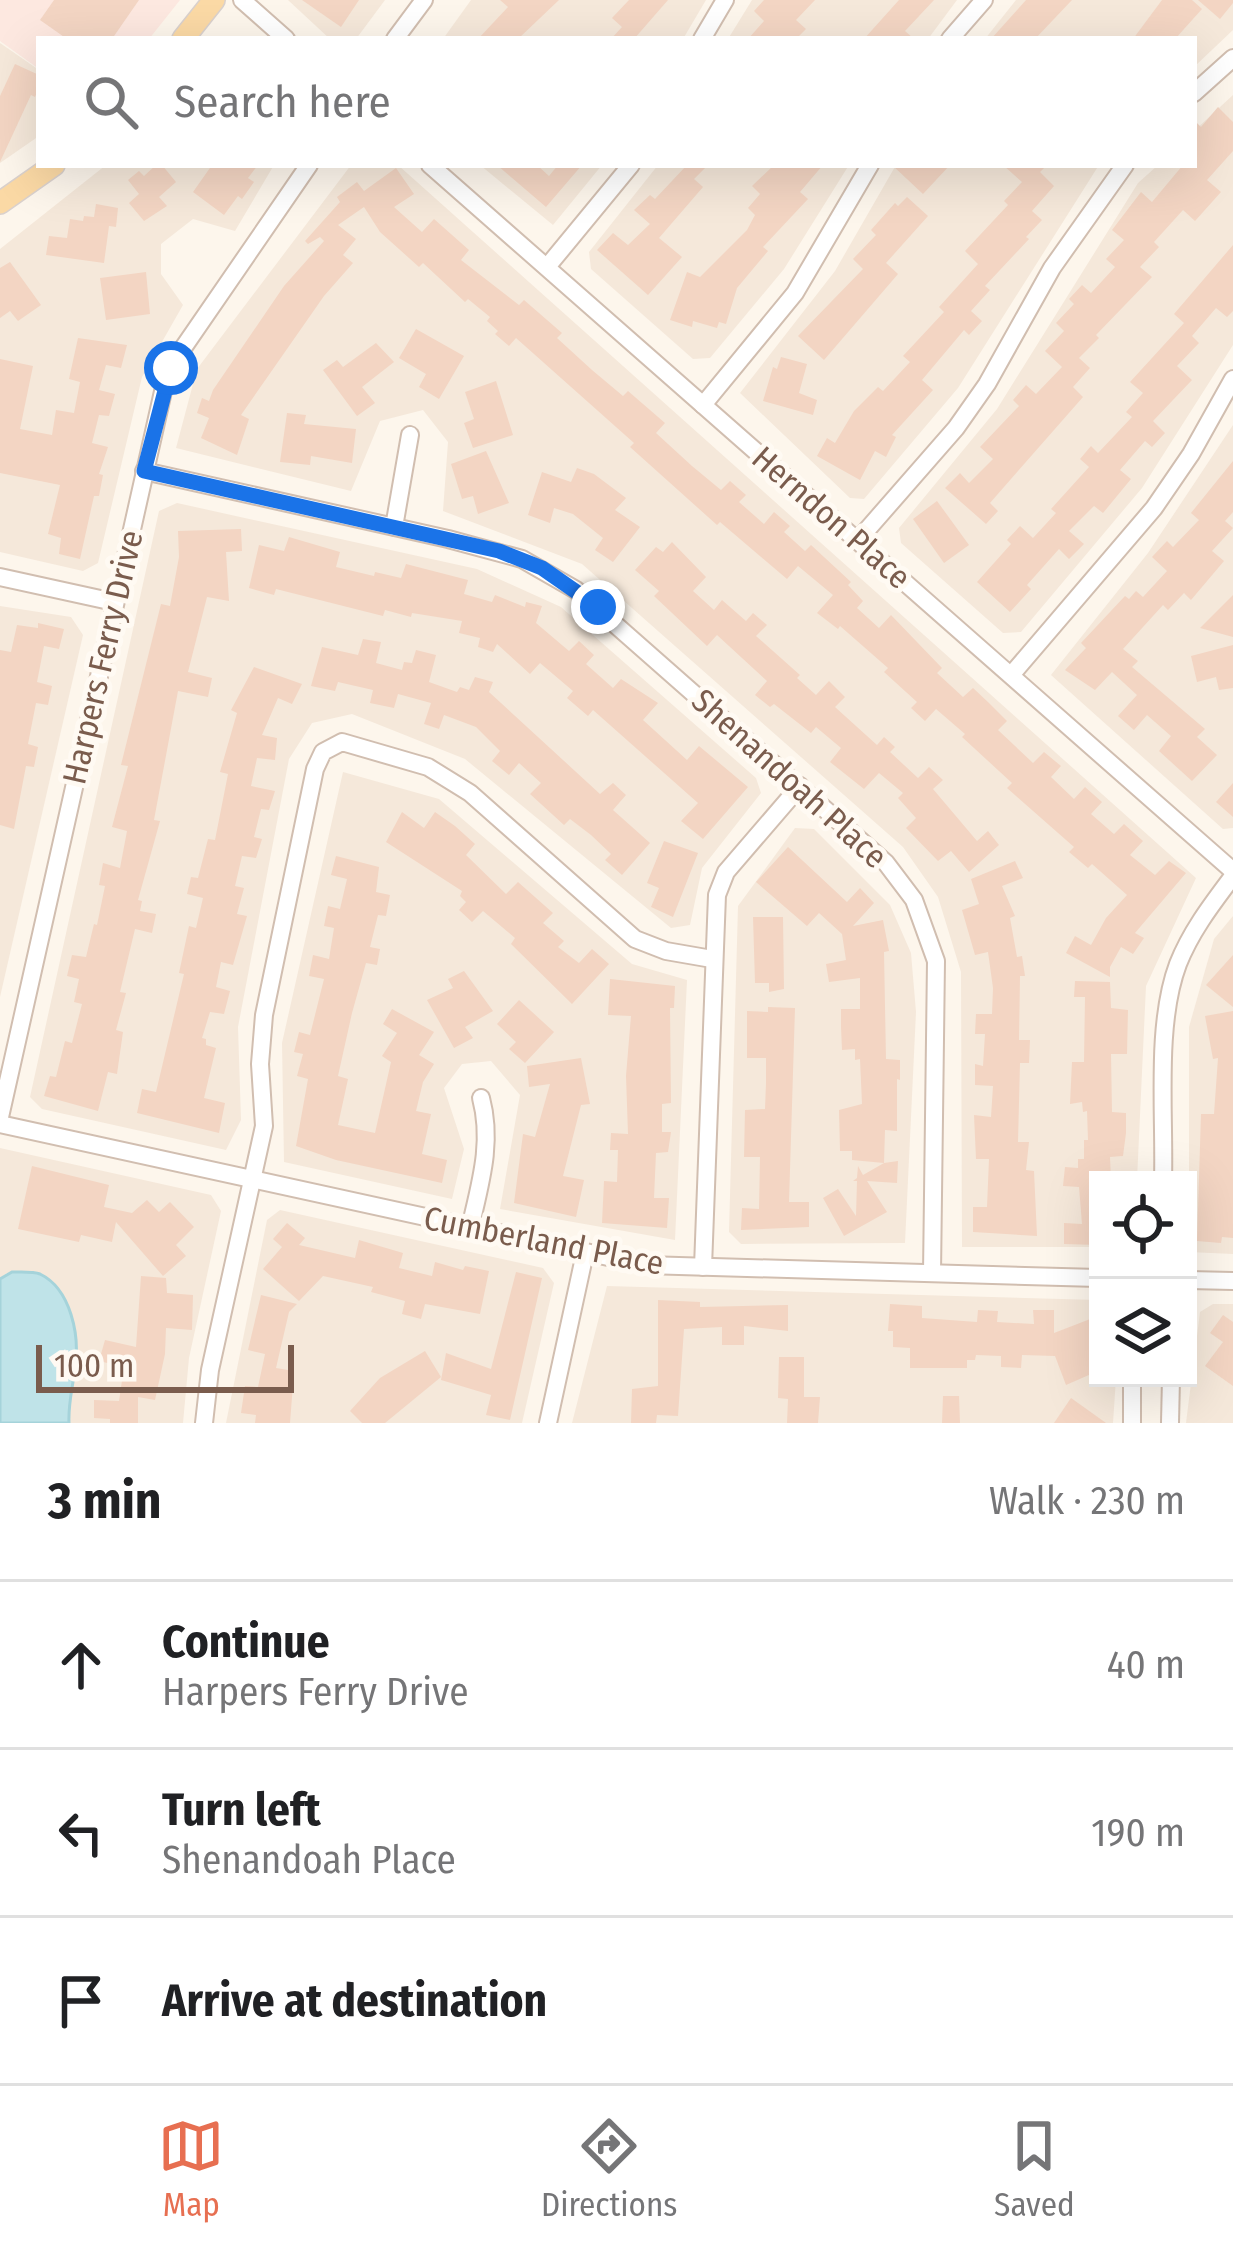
<!DOCTYPE html>
<meta charset="utf-8">
<style>
:root{--surface:#fff;--page:#f2f2f2;--text:#202124;--muted:#757577;--line:#e0e0e0;--accent:#e76f51}
body{margin:0;font-family:"Fira Sans Condensed",sans-serif;background:var(--page);color:var(--text)}
.controls{position:absolute;right:36px;bottom:36px;display:grid;overflow:hidden;border-radius:0px;box-shadow:0 12px 48px #0002}
.controls button{width:108px;height:108px;display:grid;place-items:center;padding:0;border:0;border-bottom:3px solid var(--line);background:var(--surface);color:var(--text);font:60px sans-serif}
.scale{position:absolute;left:36px;bottom:30px;width:258px;box-sizing:border-box;padding-left:12px;border:6px solid #7a5c4d;border-top:0;font-size:33px;line-height:42px;white-space:nowrap;color:#7a5c4d;-webkit-text-stroke:9px #fffaf3;paint-order:stroke}
.stop{position:absolute;width:36px;height:36px;margin:-27px;border:9px solid #1a73e8;border-radius:50%;background:#fff}
.stop.end{background:#1a73e8;border-color:#fff;box-shadow:0 3px 12px #0008}
.list{margin:0;padding:0;list-style:none}
h2{display:flex;justify-content:space-between;align-items:center;height:156px;margin:0;padding:0 48px;font-size:51px}
h2 small{font-size:39px;font-weight:400;color:var(--muted)}
.list li{display:grid;grid-template-columns:78px 1fr auto;gap:36px;align-items:center;box-sizing:border-box;height:168px;padding:0 48px;border-top:3px solid var(--line)}
.list b{display:block;font-size:45px;white-space:nowrap}
.list p{margin:0;font-size:39px;white-space:nowrap;color:var(--muted)}
.list em{font-size:39px;font-style:normal;color:var(--muted)}
.icon{flex:none;width:66px;height:66px;fill:none;stroke:currentColor;stroke-width:2;stroke-linecap:round;stroke-linejoin:round}
.map{position:relative;flex:none;width:1233px;height:1423px;overflow:hidden}
.search{position:absolute;background:var(--surface);box-shadow:0 12px 48px #0002;left:36px;right:36px;top:36px;height:132px;display:flex;align-items:center;gap:30px;box-sizing:border-box;padding:0 42px;border-radius:0px;color:var(--muted);font-size:45px}
.sheet{height:660px;background:var(--surface)}
nav{display:flex;justify-content:space-around;align-items:center;box-sizing:border-box;height:168px;border-top:3px solid var(--line);background:var(--surface);font-size:33px;color:var(--muted)}
nav a{display:grid;justify-items:center;gap:6px}
nav .on{color:var(--accent)}
.map>svg:first-child{display:block}
.residential{fill:#f5e8da}
.commercial{fill:#fde8e0}
.water{fill:#bfe3e8;stroke:#a5d3da;stroke-width:3}
.building{fill:#f3d5c3}
.lines{fill:none;stroke-linecap:round;stroke-linejoin:round}
.minor-casing{stroke:#d1beb0;stroke-width:20}
.major-casing{stroke:#dad1cd;stroke-width:24}
.minor{stroke:#fff;stroke-width:16}
.major{stroke:#fbd9a5;stroke-width:21}
.route{stroke:#1a73e8;stroke-width:15}
.labels{text-anchor:middle;stroke-width:10;stroke-linejoin:round;paint-order:stroke}
.street-label{font-size:33px;fill:#7a5c4d;stroke:#fffaf3}
</style>
<div class="map">
<svg width="1233" height="1423" viewBox="0 0 1233 1423">
<rect width="100%" height="100%" fill="#fdf6ec"/>
<!-- residential -->
<g class="residential">
<path d="M288,0H385L356,39H330Z"/>
<path d="M471,0H706L683,39H443Z"/>
<path d="M752,0H957L928,39H728Z"/>
<path d="M1016,0H1233V30L1194,67V39H985Z"/>
<path d="M0,43L39,70V136L0,163Z"/>
<path d="M1233,95V345L1142,488L1021,632L1003,633L901,543L899,528L997,409L1138,183L1158,165H1194V131Z"/>
<path d="M106,165H274L235,231L193,219L161,244V274L183,305L142,377L98,563L83,571L0,552V249Z"/>
<path d="M351,165H398L1196,878L1146,986L1137,1180H1098V1247H962L961,972L938,897L903,847L582,564L443,511L448,442L423,410L380,421L351,491L176,448L197,369Z"/>
<path d="M480,165H602L553,225Z"/>
<path d="M658,165H849L784,269L710,358L693,359L591,269L589,252Z"/>
<path d="M896,165H1099L958,388L864,499L850,498L740,393L835,271Z"/>
<path d="M1233,425V828L1223,829L1051,675L1148,553Z"/>
<path d="M177,503L477,569L561,607L756,778L761,793L702,868L690,925L671,928L465,759L352,714L312,723L289,759L238,1027L241,1120L226,1150L42,1109L30,1097L159,511Z"/>
<path d="M0,606L71,617L83,635L0,997Z"/>
<path d="M343,772L439,799L632,964L687,980L675,1240L500,1209L520,1095L491,1061L462,1064L444,1088L464,1149L452,1199L284,1162L282,1043Z"/>
<path d="M795,828L814,829L890,905L911,953L916,1012L905,1243L741,1244L729,1232L738,906Z"/>
<path d="M1233,916V1254L1189,1252V1027L1214,939Z"/>
<path d="M0,1148L211,1195L221,1211L189,1358L183,1423H64L75,1333L63,1295L39,1273H7L0,1278Z"/>
<path d="M280,1210L543,1268L554,1283L522,1423H226L267,1220Z"/>
<path d="M607,1286L1098,1300V1378H1116L1113,1423H572Z"/>
<path d="M1213,1304H1233V1423H1186L1200,1312Z"/>
</g>
<!-- commercial -->
<path class="commercial" d="M0,0H180L149,39H39V69L0,41Z"/>
<!-- water -->
<path class="water" d="M12,1272C20,1272 33,1271 40,1274C71,1289 80,1336 75,1367C73,1387 68,1403 69,1423H0V1279Z"/>
<!-- building -->
<g class="building">
<path d="M54,0H139L112,39H67L40,20Z"/>
<path d="M302,0H359L341,27Z"/>
<path d="M500,0H559L518,39H478L508,7Z"/>
<path d="M629,0H668L634,39H611L622,27L612,18Z"/>
<path d="M764,0H815L796,20L806,29L796,39H748L764,21L754,11Z"/>
<path d="M899,0H934L905,31L914,39H864Z"/>
<path d="M1026,0H1072L1035,39H991Z"/>
<path d="M1162,0H1192L1202,9L1175,39H1133Z"/>
<path d="M1198,0H1233V3L1220,19Z"/>
<path d="M15,64L39,75V88L35,97L31,95L0,162V96Z"/>
<path d="M1218,107L1233,122V151L1207,180L1221,192L1195,221L1183,210L1154,242L1159,247L1140,267L1152,277L1096,335L1099,338L1079,358L1090,368L1073,387L1083,397L990,503L998,511L986,524L945,488L960,473L969,483L993,459L980,447L1019,406L1013,400L1026,385L1036,394L1062,367L1045,351L1064,331L1056,323L1074,304L1069,299L1082,285L1091,293L1115,267L1106,259L1124,240L1112,230L1141,192L1152,202L1183,165H1194V120L1201,127Z"/>
<path d="M156,165H162L176,182L159,197L167,206L144,221L129,203L139,194L128,180L139,171L144,176Z"/>
<path d="M212,165H258L248,178L254,182L242,199L238,196L224,215L193,192Z"/>
<path d="M497,165H537L549,176L558,165H582L546,207Z"/>
<path d="M687,165H708L694,179L703,187L659,238L682,257L648,295L597,250L613,233L628,245L650,224L634,210L650,195L655,199Z"/>
<path d="M774,165H823L800,192L808,199L763,247L768,251L737,288L726,324L719,322L717,328L693,321L692,327L670,320L687,272L700,277L747,230L755,215L748,208L760,194L752,186Z"/>
<path d="M892,165H950L923,194Z"/>
<path d="M1003,165H1047L1040,172L1054,186L1032,211L1042,220L1026,237L1029,239L985,286L990,290L971,311L982,321L969,335L964,330L922,380L933,390L892,435L896,437L886,457L875,451L860,480L817,456L827,438L835,443L854,411L878,387L883,391L910,362L903,356L944,312L939,307L978,264L965,251L1008,205L1004,201L1022,182Z"/>
<path d="M396,168L414,194L394,207L422,232L434,219L469,250L461,260L519,305L524,300L562,333L557,338L592,370L623,396L628,391L665,423L656,433L692,466L721,490L730,481L746,495L739,502L764,524L774,512L790,526L784,532L805,551L811,545L851,582L848,585L863,601L857,608L879,628L891,615L942,668L937,673L963,697L973,688L988,702L1007,721L998,730L1033,763L1044,752L1061,766L1051,777L1074,799L1085,787L1102,802L1091,814L1114,834L1124,824L1143,841L1130,855L1155,875L1169,861L1186,873L1135,933L1144,938L1133,954L1121,947L1110,967V977L1066,953L1075,936L1091,945L1106,918L1127,895L1092,864L1088,868L1069,852L1074,847L1007,788L1012,783L962,737L965,734L936,709L925,721L911,708L917,702L884,672L888,668L840,626L838,629L817,613L833,595L798,566L787,579L720,522L717,525L630,447L634,443L516,338L509,346L495,334L498,331L487,321L490,317L468,299L465,302L423,263L419,267L380,232L364,207L338,225L356,239L343,255L353,263L324,296L241,415L249,419L237,455L201,438L209,418L197,413L202,398L209,401L213,390L284,286L324,241L320,237L308,244L305,241L340,202L337,197L357,182L364,191Z"/>
<path d="M907,197L928,216L886,263L898,274L824,360L798,336L863,269L853,259L876,235L871,230L895,203L898,206Z"/>
<path d="M96,204L118,208L116,227L109,226L104,263L46,255L49,236L67,238L70,219L83,221L84,216L94,217Z"/>
<path d="M1233,245V311L1227,317L1216,308L1192,336L1199,343L1177,366L1192,380L1153,421L1165,433L1152,447L1145,441L1120,470L1131,479L1103,513L1094,506L1069,531L1084,544L1069,559L1059,549L1027,585L1031,589L1010,612L977,582L1011,544L1007,540L1020,526L1033,538L1056,513L1051,509L1089,467L1080,459L1091,446L1098,453L1132,417L1126,412L1143,393L1130,382L1184,323L1174,314Z"/>
<path d="M10,262L41,305L18,321L10,311L0,318V268Z"/>
<path d="M146,272L150,314L106,320L100,278Z"/>
<path d="M416,329L464,356L439,399L419,387L426,374L399,358Z"/>
<path d="M78,338L127,345L121,368L106,365L99,390L115,394L109,416L99,415L92,443L108,447L99,474L103,475L99,496H94L80,559L59,554L61,538L48,534L60,485L0,473V359L33,366L20,429L52,435L56,410L74,413L80,382L69,379Z"/>
<path d="M376,343L394,362L362,387L375,403L357,416L323,370L337,360L343,367Z"/>
<path d="M781,357L807,364L799,393L817,400L813,415L763,401L773,367L777,369Z"/>
<path d="M496,381L513,435L473,448L464,423L474,419L465,392Z"/>
<path d="M287,413L306,415L304,424L356,429L352,463L311,456L310,465L280,462Z"/>
<path d="M486,451L509,503L478,514L473,496L462,499L451,464Z"/>
<path d="M1233,461V512L1225,521L1233,528L1212,551L1224,561L1191,600L1184,593L1168,610L1163,605L1123,649L1138,661L1132,667L1205,729L1197,737L1217,755L1192,781L1159,751L1171,736L1147,715L1134,730L1118,716L1137,695L1112,672L1095,690L1065,670L1086,648L1081,643L1125,596L1129,599L1136,591L1143,597L1167,571L1152,557L1167,541L1173,547L1199,520L1191,513Z"/>
<path d="M577,468L594,474L626,498L615,510L640,527L613,562L595,550L603,538L573,514L554,508L550,523L528,515L542,472L571,482Z"/>
<path d="M937,501L969,545L944,563L913,519Z"/>
<path d="M241,529L242,551L226,552L229,601L207,597L188,672L212,678L208,697L178,691L154,820L160,821L138,900L142,901L140,911L156,914L152,933L135,929L120,992L126,993L116,1030L123,1032L117,1074L108,1072L98,1111L44,1096L50,1076L56,1077L65,1041L72,1043L82,1004L74,1002L79,979L67,976L72,955L86,957L94,924L97,925L105,886L99,885L103,863L120,868L127,831L112,827L128,766L121,765L161,604L170,606L179,557L178,531Z"/>
<path d="M289,537L340,552L336,567L374,576L375,572L401,578L406,564L468,580L464,594L492,602L495,595L525,607L526,602L542,606L536,623L569,651L579,641L594,655L586,664L613,688L621,679L658,703L643,720L687,760L699,746L748,787L703,839L681,821L698,803L593,710L588,716L567,698L573,691L540,663L530,674L497,644L493,652L478,647L480,638L459,633L462,621L412,613L411,617L385,610L383,616L276,589L274,595L249,588L259,545L284,551Z"/>
<path d="M672,542L706,577L693,591L714,610L722,600L746,621L753,613L767,625L756,636L800,675L797,678L816,695L829,681L845,697L835,707L877,745L884,737L895,747L890,752L918,778L929,767L943,780L933,789L977,841L988,831L999,845L969,872L951,851L938,861L906,828L916,818L898,798L903,793L879,773L864,789L830,762L841,748L816,727L811,733L774,704L770,707L755,695L767,681L717,635L707,646L654,596L659,591L635,570L656,547L663,552Z"/>
<path d="M1233,595V637L1200,628Z"/>
<path d="M38,623L64,629L59,649L44,646L37,682L52,686L48,705L36,703L28,744L38,747L34,767L26,766L14,829L0,825V650L11,652L17,625L38,628Z"/>
<path d="M363,639L381,642L376,663L402,670L404,662L412,663L416,650L436,655L429,682L457,692L460,687L469,690L475,677L493,682L489,692L600,794L613,783L626,795L613,810L650,843L622,875L605,860L611,854L591,835L570,819L564,825L530,794L541,783L519,763L509,775L492,761L500,751L476,727L444,715L439,729L424,724L431,703L398,694L394,708L370,703L373,690L338,682L335,691L311,686L322,647L358,655Z"/>
<path d="M1233,645V688L1219,690L1216,677L1197,682L1191,656Z"/>
<path d="M254,667L302,684L292,704L278,698L262,735L277,738L275,760L257,758L251,786L275,791L269,810L261,809L254,837L262,839L256,858L242,856L235,886L244,888L237,914L247,916L233,965L221,962L216,987L230,991L224,1014L210,1012L202,1038L206,1039V1045L216,1048L204,1098L225,1103L219,1133L137,1113L142,1089L156,1092L184,974L179,973L189,926L196,928L203,898L187,894L191,877L198,878L208,839L215,840L228,774L220,772L237,713L231,710Z"/>
<path d="M1233,783V817L1216,802Z"/>
<path d="M402,812L424,828L435,812L455,826L475,844L466,855L506,894L518,882L553,913L543,923L564,941L558,947L579,963L592,949L609,964L572,1004L511,944L515,938L483,911L472,922L459,910L466,902L460,896L462,891L386,842Z"/>
<path d="M664,841L698,853L673,917L651,907L659,888L647,883Z"/>
<path d="M788,847L847,902L860,888L874,903L853,926L883,920L889,951L884,952L886,1059L900,1060V1080L897,1079V1131L885,1130L884,1163L898,1161L897,1183L867,1181L887,1212L844,1236L823,1198L838,1189L856,1216L857,1181H853L857,1178L858,1166L863,1175L884,1163L852,1160V1151H840L839,1110L862,1104L860,1059L855,1060V1049L842,1050L841,1027V1009H860V978L829,982L826,964L846,960L842,934L819,913L807,926L756,882Z"/>
<path d="M336,856L379,867L376,892L390,895L386,916L378,915L370,947L380,949L377,965L366,963L352,1013L338,1076L348,1079L338,1125L375,1133L391,1062L382,1056L397,1033L383,1024L392,1009L434,1032L419,1055L434,1064L423,1082L416,1111L431,1114L422,1154L447,1160L442,1183L336,1160L296,1146L308,1079L297,1076L303,1054L294,1052L299,1032L310,1035L324,979L309,976L313,955L329,959L334,928L324,926L328,906L340,909L347,879L331,875Z"/>
<path d="M1015,861L1023,878L1002,886L1015,916L1010,918L1017,957L1022,956L1025,976H1020L1019,1040H1030L1029,1063H1020L1018,1142H1029L1026,1170L1034,1171L1037,1236L973,1232V1207H987L989,1159H976L974,1115L991,1117L993,1086L975,1085V1064L983,1066L985,1034H975L976,1014H992L993,988L988,952L975,955L962,910L979,904L971,879Z"/>
<path d="M753,917H783L784,989L769,992V983H755Z"/>
<path d="M1233,955V1007L1206,985Z"/>
<path d="M464,971L493,1011L465,1027L473,1038L454,1048L427,1000L453,988L448,979Z"/>
<path d="M610,979L675,986L674,1008H670L671,1103L662,1104V1132H671L668,1152L656,1153L654,1198H669L667,1228L602,1223L604,1181L617,1182L618,1150H610L611,1133L628,1134L626,1076L631,1016L608,1015Z"/>
<path d="M1075,981L1110,982L1111,1008L1128,1010L1127,1054H1111L1112,1112L1126,1113V1133L1123,1156L1110,1157L1111,1180H1098V1245L1064,1244V1223L1082,1224L1079,1187L1063,1186L1065,1167L1078,1168V1159H1084V1140H1088L1087,1111L1083,1112L1082,1102L1070,1104L1072,1062H1084L1085,997H1074Z"/>
<path d="M519,1000L554,1032L525,1063L509,1049L516,1042L497,1024Z"/>
<path d="M768,1007L795,1008L789,1202H809V1227L741,1230L742,1208L759,1209L760,1157H744L745,1110L765,1109L766,1083V1058H747V1011L768,1012Z"/>
<path d="M1233,1011V1238L1222,1237L1221,1243L1197,1241L1201,1114H1214L1218,1058L1213,1059L1205,1016Z"/>
<path d="M581,1058L590,1104L581,1105L563,1176L584,1180L576,1217L514,1203L523,1134L535,1137L550,1084L529,1087L527,1066Z"/>
<path d="M32,1166L109,1185L104,1207L132,1213L147,1200L159,1212L170,1202L194,1227L176,1245L186,1256L163,1276L116,1222L112,1242L81,1235L79,1242L18,1229Z"/>
<path d="M287,1223L305,1238L299,1245L355,1258L359,1240L403,1253L399,1268L432,1276L435,1262L463,1270L465,1266L489,1271L480,1314L425,1304L421,1319L402,1314L405,1301L371,1292L373,1287L323,1276L299,1301L263,1269L282,1247L273,1239Z"/>
<path d="M516,1272L542,1278L510,1420L486,1415L491,1395L441,1380L446,1353L491,1369Z"/>
<path d="M141,1276L166,1278L167,1293L193,1295L192,1330L166,1328L165,1354L155,1400L138,1397V1423H110V1419L94,1418V1400L119,1401L124,1367L99,1361L105,1340L136,1347Z"/>
<path d="M261,1295L297,1304L289,1312L276,1368L294,1371L290,1423H255L256,1415L241,1413L245,1386L258,1387L265,1354L248,1350Z"/>
<path d="M658,1300L700,1302V1307L788,1305V1331L744,1326V1345H722V1327L684,1329L678,1416L657,1415L656,1423H631L632,1389L658,1386Z"/>
<path d="M890,1304L922,1306V1318L977,1322L978,1310L998,1311L997,1322L1034,1324L1033,1310H1054V1333L1098,1316V1371L1066,1385L1055,1356L1022,1355L1021,1368L1001,1367V1356L976,1355L975,1360H967V1368H910V1348L893,1347V1331H888Z"/>
<path d="M1223,1315L1233,1322V1386L1205,1366L1223,1342L1210,1333Z"/>
<path d="M425,1351L441,1377L385,1423H362L350,1411L380,1378Z"/>
<path d="M779,1357H804V1397H820L818,1423H787L788,1399L778,1398Z"/>
<path d="M943,1396H959L960,1423H942Z"/>
<path d="M1071,1398L1106,1423H1054Z"/>
</g>
<g class="lines">
<defs>
<g id="minor">
<path d="M242,0L286,39"/>
<path d="M395,39L424,0"/>
<path d="M702,39L725,0"/>
<path d="M950,39L984,0"/>
<path d="M1194,93L1233,58"/>
<path d="M430,165L1233,871"/>
<path d="M547,267L631,165"/>
<path d="M703,405L795,293L870,165"/>
<path d="M144,471L448,539L522,559L576,590L886,863L914,900L936,961L932,1273"/>
<path d="M394,527L410,435"/>
<path d="M859,539L956,428L987,384L1052,268L1125,165"/>
<path d="M0,577L114,602"/>
<path d="M1012,674L1154,508L1191,454L1233,379"/>
<path d="M0,1117L164,387L181,351L309,165"/>
<path d="M0,1124L645,1265L1098,1278"/>
<path d="M1163,1180C1165,1114 1155,1025 1178,964C1191,931 1212,904 1233,876"/>
<path d="M470,1228C480,1184 493,1143 481,1098"/>
<path d="M703,1267L717,895L726,872L800,786"/>
<path d="M1188,1280L1233,1281"/>
<path d="M1132,1378V1423"/>
<path d="M204,1423L210,1370L264,1126L260,1064L264,1015L315,769L323,752L342,742L428,767L470,793L635,939L666,951L712,959"/>
<path d="M548,1423L585,1253"/>
<path d="M1170,1423L1171,1378"/>
</g>
<g id="major">
<path d="M183,39L214,0"/>
<path d="M0,203L54,165"/>
</g>
</defs>
<!-- minor casing -->
<use href="#minor" class="minor-casing"/>
<!-- major casing -->
<use href="#major" class="major-casing"/>
<!-- minor -->
<use href="#minor" class="minor"/>
<!-- major -->
<use href="#major" class="major"/>
</g>
<g class="lines">
<!-- route -->
<path class="route" d="M171,368L144,471L499,551L542,568L598,607"/>
</g>
<g class="labels">
<!-- street labels -->
<g class="street-label">
<text transform="translate(832 517) rotate(41)" y="12">Herndon Place</text>
<text transform="translate(102 657) rotate(-77)" y="12">Harpers Ferry Drive</text>
<text transform="translate(790 778) rotate(42)" y="12">Shenandoah Place</text>
<text transform="translate(544 1240) rotate(11)" y="12">Cumberland Place</text>
</g>
</g>
</svg>
<div class="controls">
<button><svg class="icon" aria-label="locate" viewBox="0 0 24 24"><circle cx="12" cy="12" r="6"/><path d="M12 2v4M12 18v4M2 12h4M18 12h4"/></svg></button>
<button><svg class="icon" aria-label="layers" viewBox="0 0 24 24"><path d="M12 4l9 5-9 5-9-5zM3 14l9 5 9-5"/></svg></button>
</div>
<div class="scale">100 m</div>
<div class="stop" style="left:171px;top:368px"></div>
<div class="stop end" style="left:598px;top:607px"></div>
<div class="search"><svg class="icon" aria-label="search" viewBox="0 0 24 24"><circle cx="10" cy="10" r="6"/><path d="M15 15l6 6"/></svg>Search here</div>
</div>
<section class="sheet">
<h2>3 min<small>Walk · 230 m</small></h2>
<ul class="list">
<li><svg class="icon" aria-label="ahead" viewBox="0 0 24 24"><path d="M12 20V5M6 11l6-6 6 6"/></svg><div><b>Continue</b><p>Harpers Ferry Drive</p></div><em>40 m</em></li>
<li><svg class="icon" aria-label="left" viewBox="0 0 24 24"><path d="M17 20v-9H6M10 6l-5 5 5 5"/></svg><div><b>Turn left</b><p>Shenandoah Place</p></div><em>190 m</em></li>
<li><svg class="icon" aria-label="arrive" viewBox="0 0 24 24"><path d="M6 21V4h12l-3 4 3 4H6"/></svg><div><b>Arrive at destination</b></div></li>
</ul>
</section>
<nav>
<a class="on"><svg class="icon" aria-label="map" viewBox="0 0 24 24"><path d="M3 6l6-2 6 2 6-2v14l-6 2-6-2-6 2zM9 4v14M15 6v14"/></svg>Map</a>
<a><svg class="icon" aria-label="directions" viewBox="0 0 24 24"><path d="M12 3l9 9-9 9-9-9zM9 14v-3h6M13 9l2 2-2 2"/></svg>Directions</a>
<a><svg class="icon" aria-label="saved" viewBox="0 0 24 24"><path d="M7 4h10v16l-5-4-5 4z"/></svg>Saved</a>
</nav>
